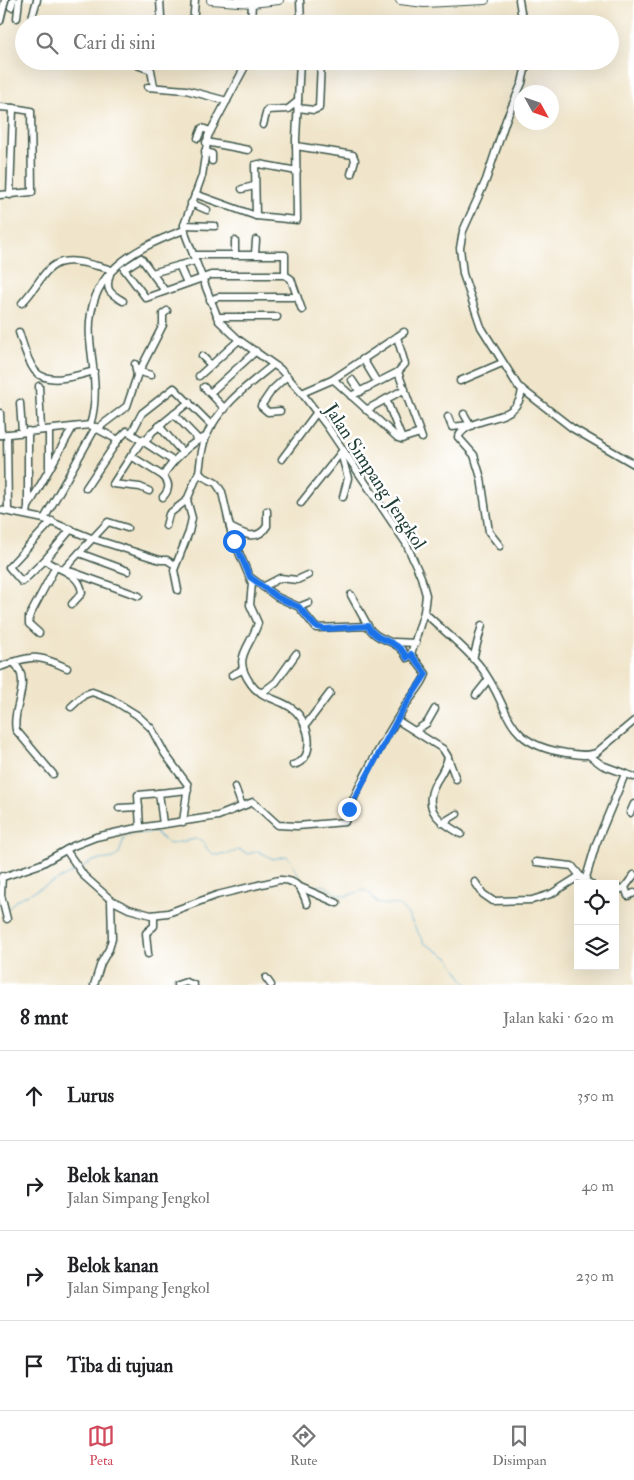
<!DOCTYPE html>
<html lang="id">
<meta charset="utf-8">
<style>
:root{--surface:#fff;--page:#f6f6f6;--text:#202124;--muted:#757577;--line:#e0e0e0;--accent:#d1495b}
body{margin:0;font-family:"IM FELL Double Pica",serif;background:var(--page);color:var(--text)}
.controls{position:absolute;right:15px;bottom:15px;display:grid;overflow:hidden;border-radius:0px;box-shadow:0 5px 20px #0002}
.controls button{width:45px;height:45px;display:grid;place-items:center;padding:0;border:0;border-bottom:1px solid var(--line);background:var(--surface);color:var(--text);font:25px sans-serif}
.compass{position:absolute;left:514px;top:85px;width:45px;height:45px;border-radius:50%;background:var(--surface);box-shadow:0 5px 20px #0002;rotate:130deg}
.stop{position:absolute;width:15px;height:15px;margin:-11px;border:4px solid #1a73e8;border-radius:50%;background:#fff}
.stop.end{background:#1a73e8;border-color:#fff;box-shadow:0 1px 5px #0008}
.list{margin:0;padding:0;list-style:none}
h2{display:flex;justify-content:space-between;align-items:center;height:65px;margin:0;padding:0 20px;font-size:21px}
h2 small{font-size:16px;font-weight:400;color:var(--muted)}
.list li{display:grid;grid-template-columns:32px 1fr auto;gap:15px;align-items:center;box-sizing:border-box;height:90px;padding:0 20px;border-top:1px solid var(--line)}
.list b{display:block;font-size:19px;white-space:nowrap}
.list p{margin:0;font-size:16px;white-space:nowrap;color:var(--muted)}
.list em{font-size:16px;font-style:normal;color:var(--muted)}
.icon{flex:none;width:28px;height:28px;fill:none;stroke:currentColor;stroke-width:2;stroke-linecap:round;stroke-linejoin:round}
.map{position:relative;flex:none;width:634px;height:985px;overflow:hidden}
.search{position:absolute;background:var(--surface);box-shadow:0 5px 20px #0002;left:15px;right:15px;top:15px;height:55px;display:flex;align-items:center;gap:12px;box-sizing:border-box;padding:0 18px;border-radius:28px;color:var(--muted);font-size:19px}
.sheet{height:425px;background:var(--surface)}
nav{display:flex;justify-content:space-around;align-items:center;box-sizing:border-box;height:70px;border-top:1px solid var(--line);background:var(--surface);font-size:14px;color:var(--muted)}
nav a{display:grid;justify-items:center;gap:2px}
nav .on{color:var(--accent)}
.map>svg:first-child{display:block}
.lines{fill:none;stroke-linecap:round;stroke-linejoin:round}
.stream{stroke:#53abd0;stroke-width:1}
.minor-casing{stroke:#3e564a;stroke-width:9}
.major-casing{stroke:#3e564a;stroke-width:10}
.minor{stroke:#fff;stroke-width:6}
.major{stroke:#fff;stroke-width:8}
.route{stroke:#1a73e8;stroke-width:6}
.labels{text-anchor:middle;stroke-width:5;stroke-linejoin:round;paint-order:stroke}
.street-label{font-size:19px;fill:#1f3d34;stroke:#fff}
</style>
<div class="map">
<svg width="634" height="985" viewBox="0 0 634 985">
<rect width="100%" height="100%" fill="#fff"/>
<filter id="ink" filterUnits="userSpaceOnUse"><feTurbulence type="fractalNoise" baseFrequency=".02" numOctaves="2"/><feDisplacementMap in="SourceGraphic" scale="10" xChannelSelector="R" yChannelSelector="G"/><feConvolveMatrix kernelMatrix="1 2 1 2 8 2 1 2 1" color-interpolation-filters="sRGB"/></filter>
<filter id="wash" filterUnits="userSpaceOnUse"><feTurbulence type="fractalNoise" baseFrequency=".0096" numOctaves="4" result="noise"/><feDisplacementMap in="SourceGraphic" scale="20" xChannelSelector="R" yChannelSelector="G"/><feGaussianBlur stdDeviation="1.12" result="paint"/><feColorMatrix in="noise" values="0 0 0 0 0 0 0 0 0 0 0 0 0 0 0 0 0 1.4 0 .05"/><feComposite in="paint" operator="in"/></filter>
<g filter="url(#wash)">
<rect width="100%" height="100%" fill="#f0e5ca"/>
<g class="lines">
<!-- stream -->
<g class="stream">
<path d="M81,868L93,861L114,858L119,854L124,838L134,834L154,832L170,844L196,839L202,840C205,843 206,848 209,851C218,859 230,853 239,850L248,854L258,851L273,859L286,856C298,864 296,881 310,888L324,885L337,894L346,896L364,890L372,895C376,908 388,903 398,905L407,913L424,943L449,958L467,985"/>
<path d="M8,909L16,900L78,870"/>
</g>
</g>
</g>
<g filter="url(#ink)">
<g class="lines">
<defs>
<g id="minor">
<path d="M300,0L301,24"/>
<path d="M519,0L523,24"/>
<path d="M11,7L13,0"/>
<path d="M17,18L19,0"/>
<path d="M0,21L5,0"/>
<path d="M30,24L37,0"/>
<path d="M154,24L161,17L160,0"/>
<path d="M193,24L195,0"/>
<path d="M251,24L252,3"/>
<path d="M248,61L208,136L202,176L184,225L186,236L219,321L239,340L280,369L301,392L327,426L406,543L421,577L426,595L424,612L411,654"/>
<path d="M527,61L522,83L506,120L486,180L463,231L460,248L463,274L481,327L518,386L572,428L634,464"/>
<path d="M137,65L151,70L154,87"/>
<path d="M148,87L186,90L227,101"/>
<path d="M0,107L13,108"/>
<path d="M298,108L314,110L319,108L321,61"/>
<path d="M263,125L267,110L288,109L298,101"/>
<path d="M198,138L202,128L210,131"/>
<path d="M206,142L248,150"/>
<path d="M296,146L353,155L355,160L351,174"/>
<path d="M205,151L212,154V161"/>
<path d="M242,189L254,186"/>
<path d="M195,194L256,216L297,220L296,139L300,61"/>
<path d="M0,195L32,192L31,111L13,108L10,195"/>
<path d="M191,203L207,210"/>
<path d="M256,216L255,165L259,164L297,171"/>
<path d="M184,225L215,226"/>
<path d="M235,254V241"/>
<path d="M255,254L256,240"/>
<path d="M179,265L187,283"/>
<path d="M152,273L195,261"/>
<path d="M110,274C105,290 109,293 123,301"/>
<path d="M285,275L291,279L302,310"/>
<path d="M165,291L141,258L124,269L146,298L211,275H285V255H193"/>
<path d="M210,300L218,297H297"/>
<path d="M22,303C47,277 45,253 89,264C96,266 104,267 111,270"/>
<path d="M217,317H277"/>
<path d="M19,332C23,344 27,361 35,371C47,386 80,375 94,371"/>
<path d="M397,337L405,364L398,372"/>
<path d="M202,356L211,365"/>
<path d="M363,359L377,382"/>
<path d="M135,364L137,376"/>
<path d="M273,365C248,385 218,407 206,437C201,448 201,460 199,472L202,476L216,483L222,492L232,536L252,583L250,605L258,623C250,649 231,657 251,684C255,689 257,692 263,692L276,682L296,654"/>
<path d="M140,372L151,375"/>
<path d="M199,376L239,340"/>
<path d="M332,380L404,332"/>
<path d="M352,380L360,392"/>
<path d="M460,381L502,363"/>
<path d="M39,386L41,430"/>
<path d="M204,387L225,409"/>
<path d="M210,393L256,351"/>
<path d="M302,393L332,380L335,381L398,438L401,439L420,433"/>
<path d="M351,396L398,372L422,438"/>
<path d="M386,399L402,439"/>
<path d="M20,403L22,432"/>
<path d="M366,410L405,389"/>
<path d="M280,411L268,412L261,406L272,390L287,376"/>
<path d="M0,413L1,435"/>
<path d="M174,414L199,440"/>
<path d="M464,414L471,426"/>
<path d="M448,417L452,427L469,425"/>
<path d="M90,425C98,400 94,375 91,349C81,278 125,252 184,230"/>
<path d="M159,426L183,453"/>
<path d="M98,428L127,406L137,376L163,325V314L167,311"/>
<path d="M132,432L142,413L174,388L212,426"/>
<path d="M7,434L8,511"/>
<path d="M0,435L90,425L118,440"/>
<path d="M143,439L131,456L163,476"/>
<path d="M146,441L152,432L189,402"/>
<path d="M341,453L348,478L343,497"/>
<path d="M131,456L113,484L140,487L149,491"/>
<path d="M282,459L317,412"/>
<path d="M49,469V430"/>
<path d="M86,488L118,440L127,431L173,461"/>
<path d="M163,497C170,489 170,483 163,476C170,464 192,440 206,437"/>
<path d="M301,503L343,450"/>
<path d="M28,505V431"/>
<path d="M0,510L44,519L91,538L160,560H167L175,565"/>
<path d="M27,514L28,507L73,427"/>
<path d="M44,519L96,427"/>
<path d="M166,526L169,514L187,500"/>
<path d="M230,527C243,534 257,542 267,526V511"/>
<path d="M127,528L108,522L64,569L139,596"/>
<path d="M71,529L45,560C55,570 80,571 82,593L72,604"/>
<path d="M500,546L489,532L481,478L474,455L458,437C474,411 519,427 522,389"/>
<path d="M79,553L128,571"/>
<path d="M45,560L22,582L9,567L52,521"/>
<path d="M250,577L277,597L299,607L316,628L368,626C377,643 399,638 407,658L411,654"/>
<path d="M263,587L280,578L297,580L308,575"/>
<path d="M178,590L174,570L189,532L192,518L187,500L199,472"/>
<path d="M351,595L368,626"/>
<path d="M299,607L309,603"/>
<path d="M424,612C442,630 464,646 480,666C513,708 500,743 566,753C577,754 586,757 596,753L634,721"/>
<path d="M39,633L29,624V617L56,566"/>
<path d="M394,642L416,643"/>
<path d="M473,659L482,625"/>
<path d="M13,662C34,680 11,708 16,730L53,774"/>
<path d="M0,667C31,656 35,653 67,668"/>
<path d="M232,675L242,670"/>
<path d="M261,693C270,699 281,701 290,707C303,715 311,734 308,749C306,758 302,763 293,765"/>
<path d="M476,695L488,680"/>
<path d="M71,707L84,695L92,692L111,699L137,715L151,728L165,754L188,785L183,822"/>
<path d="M397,720L443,749L448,757C446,767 441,774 436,782C421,810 440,822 461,834"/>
<path d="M305,726L330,693"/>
<path d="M415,731L427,723L435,709"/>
<path d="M590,756L602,765L634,777"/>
<path d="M448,758L456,779"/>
<path d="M235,787L242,806"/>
<path d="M119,808L139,807"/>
<path d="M630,813L634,804"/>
<path d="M442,823L457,814"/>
<path d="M163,824L159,793L188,790"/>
<path d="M140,827L138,795L159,793"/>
<path d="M66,850L84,876L111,900L129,909L151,915L168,913L217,895L279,880C297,879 302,889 307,904"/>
<path d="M536,862L572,866L581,877"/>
<path d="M2,876L1,895L7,919"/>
<path d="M0,878L41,864L73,846L96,837L132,829L218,816L253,802L278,825L297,826L345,822C356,785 385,739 405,706C412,695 422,686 426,674L411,654"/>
<path d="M585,881L596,844L625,774"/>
<path d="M475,882L483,894L493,901L532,900L551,894L578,877L591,884"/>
<path d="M300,887L337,903"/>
<path d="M625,887L628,896L634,893"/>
<path d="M615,892L625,887L634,875"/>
<path d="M148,954L146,933L154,926V915"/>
<path d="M266,978L271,985"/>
<path d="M94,985L101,963L109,949L112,939L111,900"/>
<path d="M177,985L186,982L194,985"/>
</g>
<g id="major">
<path d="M211,0L252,3L279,0"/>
<path d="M400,0L424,3L485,0"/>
</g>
</defs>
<!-- minor casing -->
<use href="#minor" class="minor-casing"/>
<!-- major casing -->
<use href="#major" class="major-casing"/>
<!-- minor -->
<use href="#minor" class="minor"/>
<!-- major -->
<use href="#major" class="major"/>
</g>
</g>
<g class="lines" filter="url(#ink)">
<!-- route -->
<path class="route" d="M234,541L250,577L277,597L299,607L315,626L324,629L368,626C377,643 399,639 407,658L411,654L426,674L403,709L349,809"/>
</g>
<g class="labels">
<!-- street labels -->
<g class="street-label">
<text transform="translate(376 476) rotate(57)" y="7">Jalan Simpang Jengkol</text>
</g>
</g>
</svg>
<div class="controls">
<button><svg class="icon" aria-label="locate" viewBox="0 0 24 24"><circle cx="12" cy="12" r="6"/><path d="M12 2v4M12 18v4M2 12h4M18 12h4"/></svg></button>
<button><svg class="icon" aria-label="layers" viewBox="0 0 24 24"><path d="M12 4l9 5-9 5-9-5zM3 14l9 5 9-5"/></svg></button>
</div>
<svg class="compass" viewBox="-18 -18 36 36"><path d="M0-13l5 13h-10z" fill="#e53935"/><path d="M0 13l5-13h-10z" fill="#757577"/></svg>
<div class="stop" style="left:234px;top:541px"></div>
<div class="stop end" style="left:349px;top:809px"></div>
<div class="search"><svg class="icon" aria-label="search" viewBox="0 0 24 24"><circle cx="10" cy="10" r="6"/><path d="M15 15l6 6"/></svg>Cari di sini</div>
</div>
<section class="sheet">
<h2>8 mnt<small>Jalan kaki · 620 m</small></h2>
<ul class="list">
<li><svg class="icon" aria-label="ahead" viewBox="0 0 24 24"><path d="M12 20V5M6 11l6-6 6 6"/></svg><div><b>Lurus</b></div><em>350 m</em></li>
<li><svg class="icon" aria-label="right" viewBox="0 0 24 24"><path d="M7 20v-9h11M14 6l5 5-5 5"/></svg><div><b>Belok kanan</b><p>Jalan Simpang Jengkol</p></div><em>40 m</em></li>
<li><svg class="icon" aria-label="right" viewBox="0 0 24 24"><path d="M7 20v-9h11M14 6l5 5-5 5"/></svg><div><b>Belok kanan</b><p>Jalan Simpang Jengkol</p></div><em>230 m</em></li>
<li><svg class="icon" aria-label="arrive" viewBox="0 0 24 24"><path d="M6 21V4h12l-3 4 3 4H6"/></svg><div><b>Tiba di tujuan</b></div></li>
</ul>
</section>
<nav>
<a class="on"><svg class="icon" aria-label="map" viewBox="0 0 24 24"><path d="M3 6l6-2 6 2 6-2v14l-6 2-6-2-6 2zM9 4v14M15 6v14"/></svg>Peta</a>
<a><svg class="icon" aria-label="directions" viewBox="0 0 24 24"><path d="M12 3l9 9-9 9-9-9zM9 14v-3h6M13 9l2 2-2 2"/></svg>Rute</a>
<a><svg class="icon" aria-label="saved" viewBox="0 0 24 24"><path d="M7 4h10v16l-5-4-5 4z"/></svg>Disimpan</a>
</nav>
